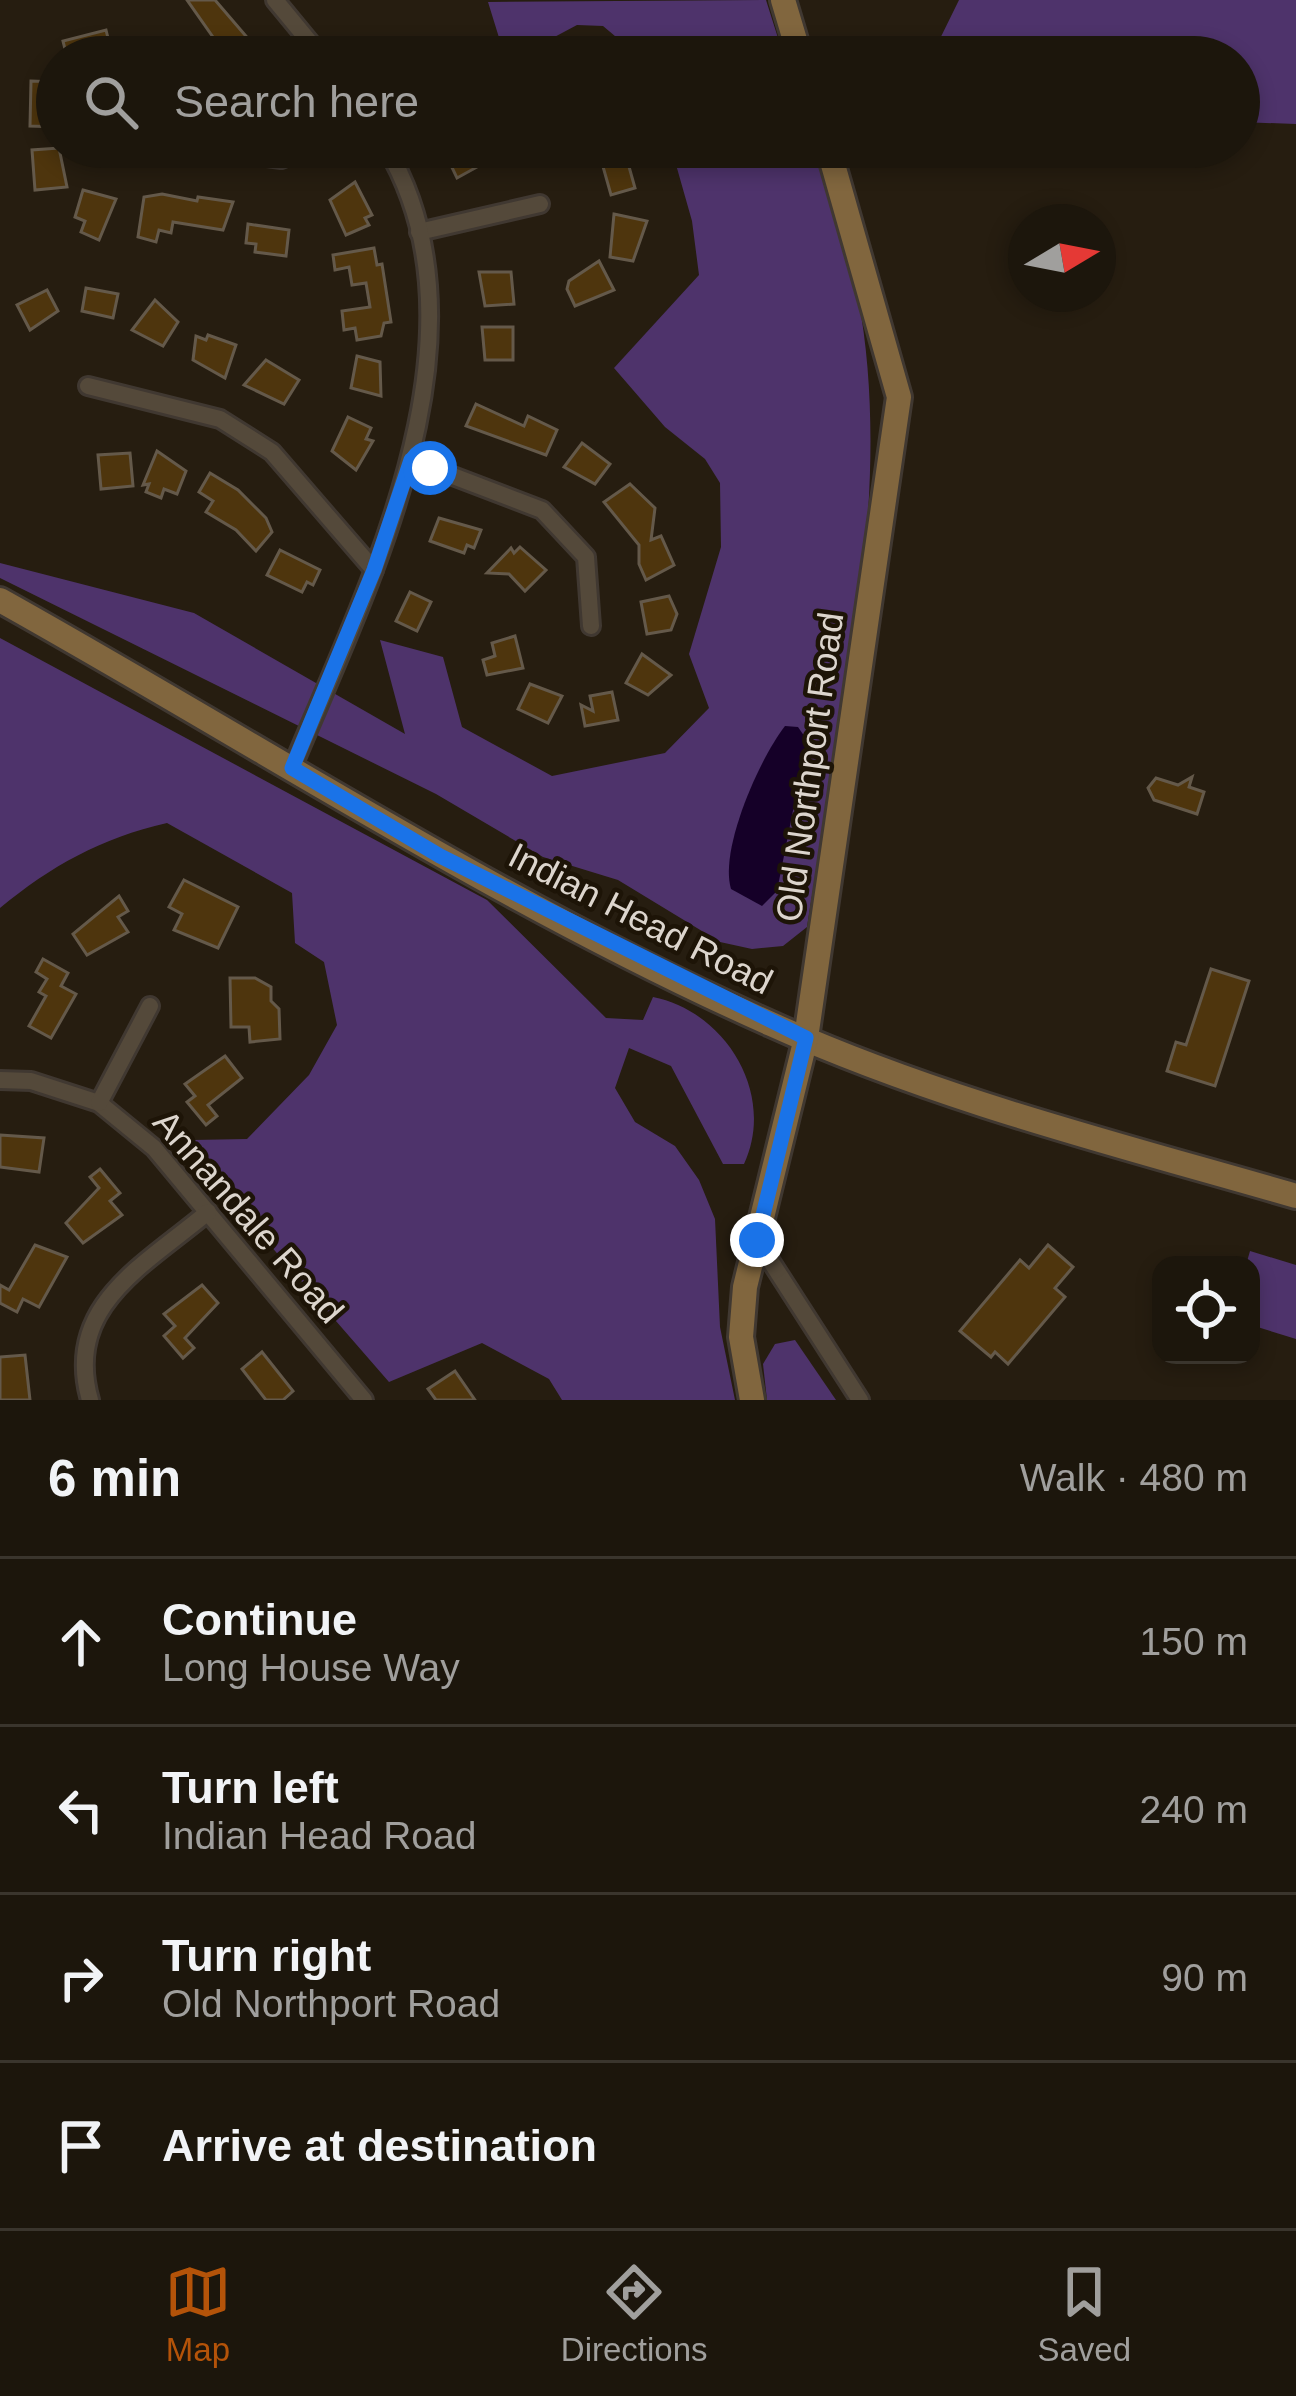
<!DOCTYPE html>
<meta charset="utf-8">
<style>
:root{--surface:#1c160c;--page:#251f15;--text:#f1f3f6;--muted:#a09f9d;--line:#3a352d;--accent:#b45309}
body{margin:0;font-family:Helvetica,sans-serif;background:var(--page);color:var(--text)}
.controls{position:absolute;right:36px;bottom:36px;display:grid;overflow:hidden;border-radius:24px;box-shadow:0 6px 18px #0003}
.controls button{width:108px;height:108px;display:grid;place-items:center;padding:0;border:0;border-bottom:3px solid var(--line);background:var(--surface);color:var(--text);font:60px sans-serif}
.compass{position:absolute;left:1008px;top:204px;width:108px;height:108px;border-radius:50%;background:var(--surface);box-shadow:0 6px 18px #0003;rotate:80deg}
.stop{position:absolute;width:36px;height:36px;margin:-27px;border:9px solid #1a73e8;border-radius:50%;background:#fff}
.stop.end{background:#1a73e8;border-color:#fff;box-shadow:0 3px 12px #0008}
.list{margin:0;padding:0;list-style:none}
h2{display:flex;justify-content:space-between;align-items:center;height:156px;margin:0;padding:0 48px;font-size:51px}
h2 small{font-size:39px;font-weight:400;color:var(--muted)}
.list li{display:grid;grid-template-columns:78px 1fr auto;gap:36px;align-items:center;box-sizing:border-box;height:168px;padding:0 48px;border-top:3px solid var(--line)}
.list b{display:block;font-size:45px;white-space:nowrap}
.list p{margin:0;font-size:39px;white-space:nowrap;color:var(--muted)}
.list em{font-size:39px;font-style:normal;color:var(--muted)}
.icon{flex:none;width:66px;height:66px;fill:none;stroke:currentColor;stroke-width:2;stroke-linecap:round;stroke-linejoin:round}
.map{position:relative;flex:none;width:1296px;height:1400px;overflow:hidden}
.search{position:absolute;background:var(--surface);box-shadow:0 6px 18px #0003;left:36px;right:36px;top:36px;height:132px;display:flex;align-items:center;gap:30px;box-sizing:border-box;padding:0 42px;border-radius:66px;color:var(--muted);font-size:45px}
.sheet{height:828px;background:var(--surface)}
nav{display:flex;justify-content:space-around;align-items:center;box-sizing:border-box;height:168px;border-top:3px solid var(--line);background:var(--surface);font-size:33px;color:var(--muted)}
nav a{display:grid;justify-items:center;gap:6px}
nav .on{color:var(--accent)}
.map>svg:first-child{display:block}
.green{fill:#4e336b}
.water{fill:#150028}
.building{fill:#4e350d;stroke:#64594a;stroke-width:3}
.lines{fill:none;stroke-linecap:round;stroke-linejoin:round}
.street-casing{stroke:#403831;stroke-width:22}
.secondary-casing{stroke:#403831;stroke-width:30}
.street{stroke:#54493a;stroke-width:16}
.secondary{stroke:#81663e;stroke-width:24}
.route{stroke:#1a73e8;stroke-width:15}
.labels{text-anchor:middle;stroke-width:9;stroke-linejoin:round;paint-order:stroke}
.street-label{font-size:36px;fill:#dcd5cd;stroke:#1d1407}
</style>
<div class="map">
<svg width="1296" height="1400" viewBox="0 0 1296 1400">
<rect width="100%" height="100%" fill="#261d10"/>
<!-- green -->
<g class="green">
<path d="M766,0L784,57H640L603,26L577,25L517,57H505L488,2Z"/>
<path d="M959,0H1296V124L1239,122V57H931Z"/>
<path d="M671,147H813C829,196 848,247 858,297C896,497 838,728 807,927L783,946L752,949L720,942L618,880L543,857L436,794L0,578V563L194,613L405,734L380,640L443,657L462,727L552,776L665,753L709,708L689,654L721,547L720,483L705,459L665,427L614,368L699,275L692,221Z"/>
<path d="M0,638L487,900L606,1018L643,1020L653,997C727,1012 776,1095 744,1164H723L671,1066L629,1048L615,1088L635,1122L675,1146L699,1180L715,1219L720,1327L735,1400H562L549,1379L482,1343L389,1382L269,1244L242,1195L192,1140L247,1139L309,1075L337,1025L324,962L295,943L292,893L167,823C101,838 51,866 0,908Z"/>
<path d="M1250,1251L1296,1265V1339L1251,1325V1265H1246Z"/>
<path d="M795,1340L836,1400H767L763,1364L775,1344Z"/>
</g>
<!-- water -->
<path class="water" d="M785,726L798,727L807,740L777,891L762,906L731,889C719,849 760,758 785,726Z"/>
<!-- building -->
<g class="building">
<path d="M187,0H215L257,49L245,57H227Z"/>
<path d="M106,30L112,54L67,57L63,41Z"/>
<path d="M31,81L57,82V127L30,126Z"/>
<path d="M469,147H492L497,156L457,178L447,157Z"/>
<path d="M59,148L67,187L35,190L32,150Z"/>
<path d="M626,156L635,188L611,195L602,163Z"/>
<path d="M355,182L372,215L365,218L369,225L346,235L330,200Z"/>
<path d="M83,190L116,199L99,240L81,232L85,221L75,217Z"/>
<path d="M162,194L197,201L198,197L233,202L223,230L173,222L171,233L159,230L156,242L138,237L144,197Z"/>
<path d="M614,214L647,221L633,261L610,257Z"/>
<path d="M248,224L289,230L286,256L255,252L256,244L246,243Z"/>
<path d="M374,248L377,265L382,264L391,322L384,323L381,336L357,340L355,328L344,330L342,311L370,307L366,283L352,285L349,267L335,270L333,255Z"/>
<path d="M599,261L614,290L575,306L567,289L569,281Z"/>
<path d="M479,272H511L514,304L485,306Z"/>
<path d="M86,288L118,294L113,318L82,311Z"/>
<path d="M47,290L58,311L30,330L17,305Z"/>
<path d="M155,300L178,322L163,346L132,330Z"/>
<path d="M482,327H513V360H485Z"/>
<path d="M208,335L236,345L225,378L193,360L196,336L206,340Z"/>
<path d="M357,356L380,362L381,396L351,388Z"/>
<path d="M266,360L299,380L284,404L244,385Z"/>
<path d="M476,404L524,426L528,416L557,430L546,455L466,426Z"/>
<path d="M348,417L371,428L366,439L373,441L356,470L332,451Z"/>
<path d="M582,443L610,464L595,484L564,467Z"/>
<path d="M157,451L186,471L177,494L164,489L161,498L146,492L149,484L143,485Z"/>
<path d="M130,453L133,486L101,489L98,455Z"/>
<path d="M210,473L238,490L266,518L272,532L256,551L236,530L206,512L213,501L199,492Z"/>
<path d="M630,484L655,508L651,540L661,536L674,565L646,580L639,564V545L604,502Z"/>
<path d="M439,518L481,530L474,548L467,545L464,553L430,541Z"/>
<path d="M520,547L546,570L525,591L509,574L487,573L511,548L514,553Z"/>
<path d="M280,550L320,570L313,585L307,582L302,592L267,575Z"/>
<path d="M410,592L431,602L417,631L396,621Z"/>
<path d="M669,596L677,614L671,630L647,634L641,602Z"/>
<path d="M515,636L523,668L487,675L483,660L495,656L492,643Z"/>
<path d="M642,654L671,675L648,695L626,683Z"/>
<path d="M530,684L562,696L548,723L518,709Z"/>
<path d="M612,692L618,720L585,726L581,705L593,711L590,696Z"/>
<path d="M1192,777L1189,787L1204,792L1197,814L1154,800L1148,788L1156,778L1178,785Z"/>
<path d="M184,880L238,907L218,948L174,930L182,914L169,907Z"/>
<path d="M119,896L128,911L118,917L128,932L87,955L73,934Z"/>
<path d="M43,959L68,973L61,986L76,994L51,1038L29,1026L46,996L39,992L47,979L36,972Z"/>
<path d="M1211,969L1249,981L1215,1086L1167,1071L1176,1042L1186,1045Z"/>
<path d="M230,978H255L271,987V1001L279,1009L280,1039L250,1042L249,1027H231Z"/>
<path d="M225,1056L242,1078L208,1105L217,1116L206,1125L187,1102L195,1096L185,1084Z"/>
<path d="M0,1135L44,1138L39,1172L0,1167Z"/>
<path d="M100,1169L120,1193L110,1201L122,1215L83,1243L66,1223L99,1188L90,1177Z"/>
<path d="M35,1245L67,1257L39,1307L23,1299L17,1312L0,1303V1285L9,1290Z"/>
<path d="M1048,1245L1073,1267L1055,1288L1065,1297L1008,1364L995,1352L991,1357L960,1331L1020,1260L1029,1268Z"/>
<path d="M202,1285L218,1303L185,1338L194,1348L183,1358L164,1336L175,1326L164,1314Z"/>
<path d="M262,1352L293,1391L283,1400H266L242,1369Z"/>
<path d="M25,1355L30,1400H0V1357Z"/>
<path d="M455,1371L475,1400H436L428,1389Z"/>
</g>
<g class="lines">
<defs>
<g id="street">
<path d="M275,0L322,57"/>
<path d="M198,147L281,159L310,147"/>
<path d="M419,232L540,204"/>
<path d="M88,386L220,419L272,452L374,570"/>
<path d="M411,460L542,510L586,557L591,626"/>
<path d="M292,768C366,589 498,336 386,147"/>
<path d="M0,1080L31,1081L99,1103L154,1148L364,1400"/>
<path d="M99,1103L150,1006"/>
<path d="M757,1240L860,1400"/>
<path d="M90,1400C63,1306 145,1265 208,1212"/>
</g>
<g id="secondary">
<path d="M783,0L800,57"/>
<path d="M0,600C256,743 503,905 771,1024C939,1100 1120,1145 1296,1196"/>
<path d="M752,1400L741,1337L745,1287L806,1038L899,397L828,147"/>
</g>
</defs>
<!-- street casing -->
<use href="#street" class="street-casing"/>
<!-- secondary casing -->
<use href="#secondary" class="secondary-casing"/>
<!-- street -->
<use href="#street" class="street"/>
<!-- secondary -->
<use href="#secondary" class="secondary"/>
</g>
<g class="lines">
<!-- route -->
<path class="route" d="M430,468L411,460L374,570L292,768L440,856L806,1038L757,1240"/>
</g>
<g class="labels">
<!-- street labels -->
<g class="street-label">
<text transform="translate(809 767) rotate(-82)" y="13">Old Northport Road</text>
<text transform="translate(641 918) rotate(27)" y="13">Indian Head Road</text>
<text transform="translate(249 1216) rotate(49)" y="13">Annandale Road</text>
</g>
</g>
</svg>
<div class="controls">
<button><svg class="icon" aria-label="locate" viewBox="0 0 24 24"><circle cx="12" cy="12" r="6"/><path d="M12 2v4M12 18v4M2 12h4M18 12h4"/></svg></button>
</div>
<svg class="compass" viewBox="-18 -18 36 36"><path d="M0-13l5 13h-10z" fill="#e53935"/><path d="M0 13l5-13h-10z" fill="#a09f9d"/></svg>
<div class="stop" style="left:430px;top:468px"></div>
<div class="stop end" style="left:757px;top:1240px"></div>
<div class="search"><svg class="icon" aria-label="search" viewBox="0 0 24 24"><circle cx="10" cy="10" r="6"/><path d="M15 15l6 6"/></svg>Search here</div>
</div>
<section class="sheet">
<h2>6 min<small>Walk · 480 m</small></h2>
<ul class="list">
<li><svg class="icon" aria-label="ahead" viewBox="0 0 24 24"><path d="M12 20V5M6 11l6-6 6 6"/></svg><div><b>Continue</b><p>Long House Way</p></div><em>150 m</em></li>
<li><svg class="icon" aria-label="left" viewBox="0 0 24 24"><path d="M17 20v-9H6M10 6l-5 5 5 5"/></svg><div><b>Turn left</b><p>Indian Head Road</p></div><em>240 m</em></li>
<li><svg class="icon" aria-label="right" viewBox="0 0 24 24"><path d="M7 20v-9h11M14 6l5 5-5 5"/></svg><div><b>Turn right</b><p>Old Northport Road</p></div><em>90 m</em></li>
<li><svg class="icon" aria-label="arrive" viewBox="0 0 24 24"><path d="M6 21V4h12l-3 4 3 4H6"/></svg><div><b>Arrive at destination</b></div></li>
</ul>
</section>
<nav>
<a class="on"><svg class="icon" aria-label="map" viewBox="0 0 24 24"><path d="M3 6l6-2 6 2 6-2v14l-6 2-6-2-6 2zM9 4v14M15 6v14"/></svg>Map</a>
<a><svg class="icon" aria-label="directions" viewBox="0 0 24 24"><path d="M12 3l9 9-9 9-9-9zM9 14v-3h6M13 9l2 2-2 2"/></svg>Directions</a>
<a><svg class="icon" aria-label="saved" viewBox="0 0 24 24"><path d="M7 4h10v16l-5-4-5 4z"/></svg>Saved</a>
</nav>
